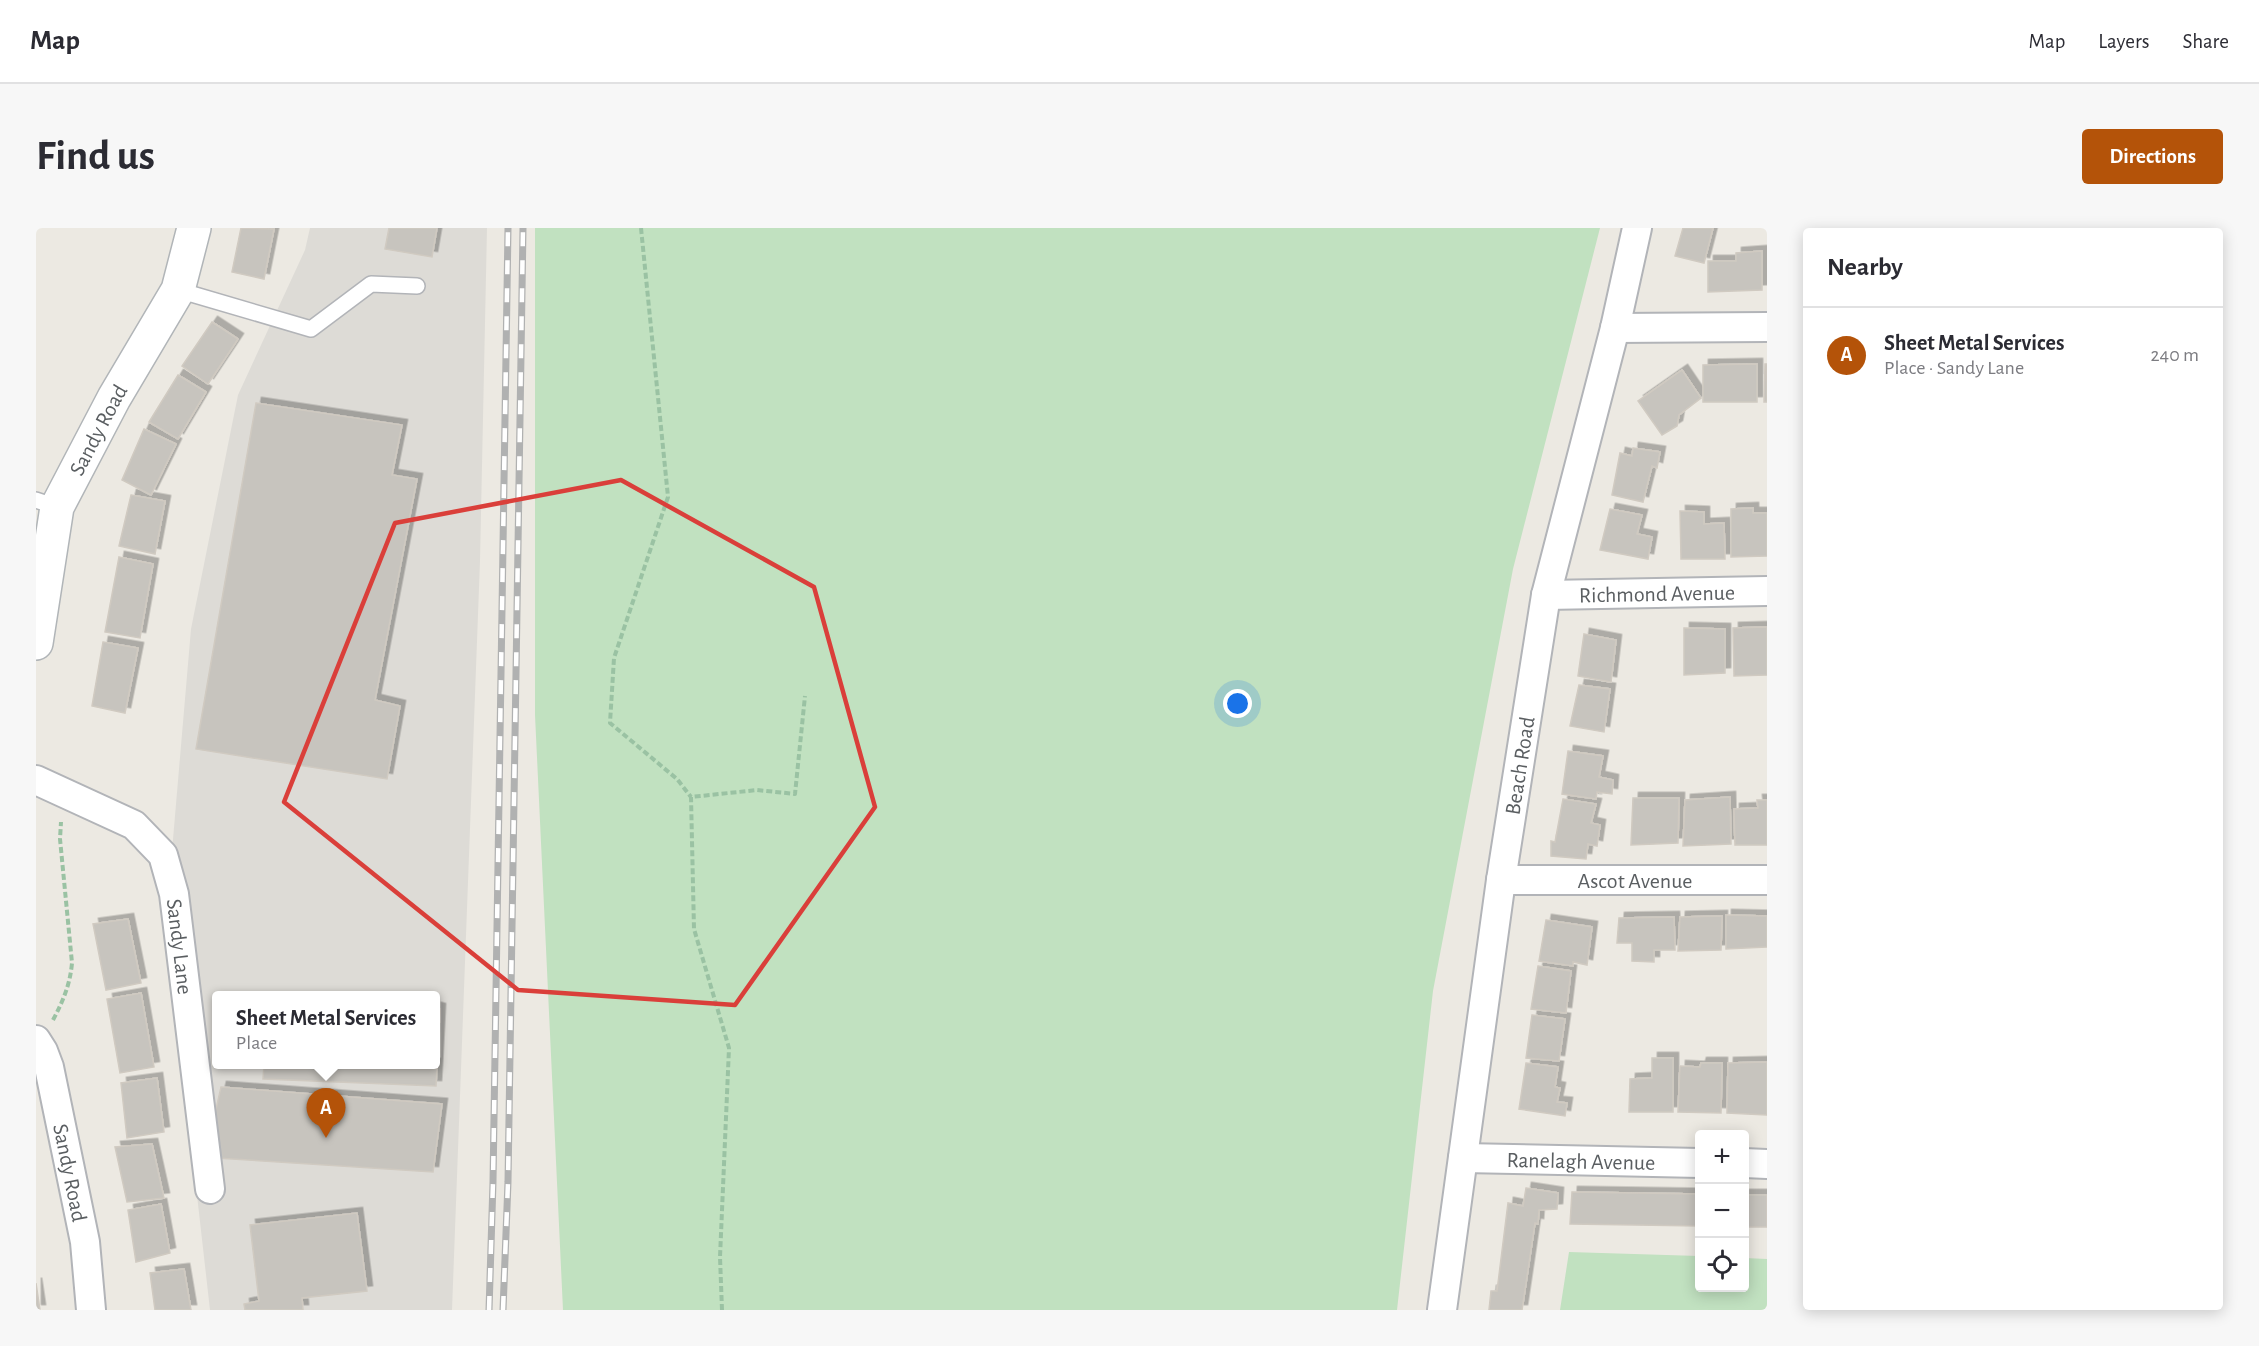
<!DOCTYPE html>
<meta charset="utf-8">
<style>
:root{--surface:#fff;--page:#f7f7f7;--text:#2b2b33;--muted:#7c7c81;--line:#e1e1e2;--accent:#b45309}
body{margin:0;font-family:"Alegreya Sans",sans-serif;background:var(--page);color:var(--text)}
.controls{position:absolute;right:18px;bottom:18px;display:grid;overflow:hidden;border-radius:6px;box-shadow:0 3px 15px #0003}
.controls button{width:54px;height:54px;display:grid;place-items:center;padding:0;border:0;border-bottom:2px solid var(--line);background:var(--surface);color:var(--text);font:30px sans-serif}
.you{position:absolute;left:1202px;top:476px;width:21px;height:21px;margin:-15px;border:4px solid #fff;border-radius:50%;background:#1a73e8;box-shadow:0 0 0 9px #1a73e833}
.badge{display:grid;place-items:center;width:39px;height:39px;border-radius:50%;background:var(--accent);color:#fff;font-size:20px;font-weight:700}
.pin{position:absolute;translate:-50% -50px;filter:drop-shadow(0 2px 3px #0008)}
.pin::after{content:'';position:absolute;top:32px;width:21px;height:18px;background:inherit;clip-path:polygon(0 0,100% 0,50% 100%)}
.popup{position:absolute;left:176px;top:763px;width:228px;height:78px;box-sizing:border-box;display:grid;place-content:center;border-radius:6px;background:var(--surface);filter:drop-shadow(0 2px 4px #0005);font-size:20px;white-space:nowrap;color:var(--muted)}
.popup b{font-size:22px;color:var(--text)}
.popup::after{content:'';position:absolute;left:50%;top:100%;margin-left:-12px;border:12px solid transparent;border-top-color:var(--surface)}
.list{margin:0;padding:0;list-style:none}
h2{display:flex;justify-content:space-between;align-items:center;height:78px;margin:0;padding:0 24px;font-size:26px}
h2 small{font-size:20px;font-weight:400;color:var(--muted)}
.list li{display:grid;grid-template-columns:39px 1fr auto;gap:18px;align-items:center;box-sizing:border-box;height:96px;padding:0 24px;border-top:2px solid var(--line)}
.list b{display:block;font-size:22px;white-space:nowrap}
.list p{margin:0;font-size:20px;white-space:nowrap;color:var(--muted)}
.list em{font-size:20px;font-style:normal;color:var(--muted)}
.icon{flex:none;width:33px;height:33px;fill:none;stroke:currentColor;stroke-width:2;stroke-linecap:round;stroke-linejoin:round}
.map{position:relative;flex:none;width:1731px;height:1082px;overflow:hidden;border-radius:6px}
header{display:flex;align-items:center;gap:36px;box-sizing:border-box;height:84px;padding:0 30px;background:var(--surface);border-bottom:2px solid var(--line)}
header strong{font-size:28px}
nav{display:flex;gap:33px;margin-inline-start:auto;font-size:21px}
.intro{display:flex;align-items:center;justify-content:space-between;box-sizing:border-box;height:144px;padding:0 36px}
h1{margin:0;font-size:42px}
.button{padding:15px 27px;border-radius:6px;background:var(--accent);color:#fff;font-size:21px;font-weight:700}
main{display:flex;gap:36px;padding:0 36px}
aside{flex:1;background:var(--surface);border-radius:6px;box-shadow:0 3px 15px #0003}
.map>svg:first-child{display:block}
.industrial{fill:#dddbd6;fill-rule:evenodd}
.green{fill:#c1e1c0}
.building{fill:#c7c4be;stroke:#d0cac1;stroke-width:1.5;filter:url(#shadow)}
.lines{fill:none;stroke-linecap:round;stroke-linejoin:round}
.lane-casing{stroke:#b2b4b8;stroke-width:18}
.street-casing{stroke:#b2b4b8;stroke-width:32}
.secondary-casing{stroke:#b1b5b8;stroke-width:36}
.path{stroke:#9ac2a3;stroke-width:4;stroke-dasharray:6 3;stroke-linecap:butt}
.lane{stroke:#fff;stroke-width:15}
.street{stroke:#fff;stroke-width:28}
.secondary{stroke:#fff;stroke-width:33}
.rail-casing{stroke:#b0b1b1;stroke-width:7}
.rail{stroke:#fff;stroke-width:4.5;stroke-dasharray:14;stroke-linecap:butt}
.marked{fill:none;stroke:#da3f3a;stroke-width:4.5;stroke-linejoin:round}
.labels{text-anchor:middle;stroke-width:6;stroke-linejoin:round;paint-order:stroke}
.street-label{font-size:22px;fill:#5a5e61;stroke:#fff}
</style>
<header>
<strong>Map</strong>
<nav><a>Map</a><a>Layers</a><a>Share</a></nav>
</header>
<div class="intro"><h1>Find us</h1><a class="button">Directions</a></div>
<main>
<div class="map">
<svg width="1731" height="1082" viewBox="0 0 1731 1082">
<defs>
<filter id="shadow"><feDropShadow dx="5.5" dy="-5.5" stdDeviation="0" flood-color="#0004"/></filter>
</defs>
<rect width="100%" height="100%" fill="#ece9e2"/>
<!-- industrial -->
<path class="industrial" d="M274,0H451L444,333L416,1082H174L130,693L155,401L202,167L269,22ZM180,768H400V836H180Z"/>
<!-- green -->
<g class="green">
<path d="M499,0H1564L1477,341L1397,763L1361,1082H527L499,487Z"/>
<path d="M1533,1024L1663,1028L1664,1060H1708L1709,1030L1731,1031V1082H1524Z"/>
</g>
<!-- building -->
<g class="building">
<path d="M205,0L238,1L228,51L196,44Z"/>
<path d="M353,0H401L396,29L349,21Z"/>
<path d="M1647,0H1677L1668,35L1639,28Z"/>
<path d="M1726,23V62L1672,64V33H1700V25Z"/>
<path d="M176,94L202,111L172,156L146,138Z"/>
<path d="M1721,136V174H1667V137Z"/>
<path d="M1729,136H1731V174H1728Z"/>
<path d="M1646,142L1665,170L1643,187L1641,198L1626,207L1602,173Z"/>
<path d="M142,147L170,164L142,211L113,194Z"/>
<path d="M220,175L366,197L356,247L381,251L339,472L364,478L351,551L160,521Z"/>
<path d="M108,201L140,216L115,267L86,252Z"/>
<path d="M1597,220L1624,224L1621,240L1616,238L1607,274L1576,267L1584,225L1596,228Z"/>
<path d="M95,267L129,273L119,326L83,318Z"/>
<path d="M1717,280V285H1731V328L1695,329V281Z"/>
<path d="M1574,281L1606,287L1601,306L1616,309L1612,331L1564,322Z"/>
<path d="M1644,283L1668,284V296L1688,295L1689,331H1645Z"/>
<path d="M83,329L117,336L104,410L69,404Z"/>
<path d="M1731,399V447L1698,448L1697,400Z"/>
<path d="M1648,400L1689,401V445L1648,447Z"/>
<path d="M1548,406L1580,412L1575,454L1542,448Z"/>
<path d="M67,414L102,420L89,485L56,478Z"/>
<path d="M1543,457L1574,461L1568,504L1534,498Z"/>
<path d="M1532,523L1567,528L1563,549L1577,552L1576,566L1561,564L1560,571L1526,566Z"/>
<path d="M1694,569L1695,616L1647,618L1649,572Z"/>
<path d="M1597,570H1643L1642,615L1595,617Z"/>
<path d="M1527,571L1560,576L1555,595L1564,597L1561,618L1552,616L1550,631L1515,628V613L1519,614Z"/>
<path d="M1721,572H1731V617H1699L1698,581L1722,580Z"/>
<path d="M1690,687L1731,688V719L1690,721Z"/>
<path d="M1686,688L1685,722L1642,723L1644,689Z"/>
<path d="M1638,689L1639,722H1618V734L1596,733V715H1581L1583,690Z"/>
<path d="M92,691L105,755L70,762L57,696Z"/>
<path d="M1510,692L1556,699L1551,737L1537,734V738L1503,733Z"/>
<path d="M1502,738L1535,743L1530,785L1495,781Z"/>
<path d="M105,765L118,839L84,845L71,771Z"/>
<path d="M400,780L404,781L400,858L227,851L228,836H400Z"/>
<path d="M1496,787L1529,791L1523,833L1490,830Z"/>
<path d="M1616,830H1637V884H1593L1594,851L1616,850Z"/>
<path d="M1731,834V887L1691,885L1692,835Z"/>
<path d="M1490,835L1522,839L1519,859L1524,860L1521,874L1531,875L1529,888L1483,881Z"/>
<path d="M1665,835H1686L1685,885L1642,884L1644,838L1664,839Z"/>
<path d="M121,850L128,904L91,910L85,855Z"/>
<path d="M185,859L406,876L397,944L181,930L178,890Z"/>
<path d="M116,916L128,970L91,974L79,919Z"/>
<path d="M1490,960L1522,965L1521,981L1503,982L1502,996L1499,995L1486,1082H1453L1455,1063H1461L1472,975L1487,978Z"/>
<path d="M1536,964L1664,966V998L1534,996Z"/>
<rect x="1708" y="967" width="23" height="32"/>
<path d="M125,976L134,1025L100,1034L92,982Z"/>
<path d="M321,985L331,1063L266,1070L267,1082H209L208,1076L223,1073L214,997Z"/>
<path d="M148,1041L155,1082H119L114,1045Z"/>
<path d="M0,1055L4,1082H0Z"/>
</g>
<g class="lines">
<defs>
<g id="lane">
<path d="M142,62L275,101L335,56L381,58"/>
<path d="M0,272L21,279"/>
</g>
<g id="street">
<path d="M1579,100L1731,99"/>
<path id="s1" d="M1510,367L1731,363"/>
<path id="s2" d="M0,552L98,597L127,627L138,666L174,961"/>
<path id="s3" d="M1465,652H1731"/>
<path id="s4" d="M0,812L7,823L13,839L49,1014L55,1082"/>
<path id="s5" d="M1427,930L1664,935"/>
<path d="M1708,935L1731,936"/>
<path id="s6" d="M1406,1082L1465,652L1510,367L1579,100L1601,0"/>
</g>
<g id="secondary">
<path id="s7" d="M0,415L21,279L78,170L142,62L158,0"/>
</g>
</defs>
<!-- lane casing -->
<use href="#lane" class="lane-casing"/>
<!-- street casing -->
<use href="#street" class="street-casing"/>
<!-- secondary casing -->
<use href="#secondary" class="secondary-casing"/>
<!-- path -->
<g class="path">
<path d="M605,0L632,269L578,430L574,495L641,551L655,569"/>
<path d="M17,792C27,773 34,757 36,735L24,611L25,594"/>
<path d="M686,1082L684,1029L693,820L658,701L655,569L721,562L759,566L769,468"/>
</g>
<!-- lane -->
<use href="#lane" class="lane"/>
<!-- street -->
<use href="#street" class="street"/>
<!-- secondary -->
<use href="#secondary" class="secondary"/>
<defs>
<g id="rail">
<path d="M453,1082L457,954L472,0"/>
<path d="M467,1082L472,954L487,0"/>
</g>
</defs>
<!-- rail casing -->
<use href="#rail" class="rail-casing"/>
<!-- rail -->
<use href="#rail" class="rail"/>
</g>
<!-- marked area -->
<path class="marked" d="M585,252L778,359L839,579L699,777L482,762L248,574L359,295Z"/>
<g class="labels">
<!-- street labels -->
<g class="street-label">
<text dy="8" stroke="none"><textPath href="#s7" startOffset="225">Sandy Road</textPath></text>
<text dy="8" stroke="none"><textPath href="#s1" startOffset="111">Richmond Avenue</textPath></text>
<text dy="8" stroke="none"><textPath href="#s6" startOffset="550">Beach Road</textPath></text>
<text dy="8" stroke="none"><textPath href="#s3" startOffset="134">Ascot Avenue</textPath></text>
<text dy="8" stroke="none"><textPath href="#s2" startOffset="243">Sandy Lane</textPath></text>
<text dy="8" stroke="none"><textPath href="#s5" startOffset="118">Ranelagh Avenue</textPath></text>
<text dy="8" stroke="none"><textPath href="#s4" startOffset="138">Sandy Road</textPath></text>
</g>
</g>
</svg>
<div class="controls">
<button>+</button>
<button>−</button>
<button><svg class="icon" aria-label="locate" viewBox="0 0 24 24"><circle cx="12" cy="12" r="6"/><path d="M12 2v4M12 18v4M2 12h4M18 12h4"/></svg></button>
</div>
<div class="you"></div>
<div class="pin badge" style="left:290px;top:910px">A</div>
<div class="popup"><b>Sheet Metal Services</b>Place</div>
</div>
<aside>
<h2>Nearby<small></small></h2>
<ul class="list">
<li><span class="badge">A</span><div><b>Sheet Metal Services</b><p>Place · Sandy Lane</p></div><em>240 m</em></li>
</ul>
</aside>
</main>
